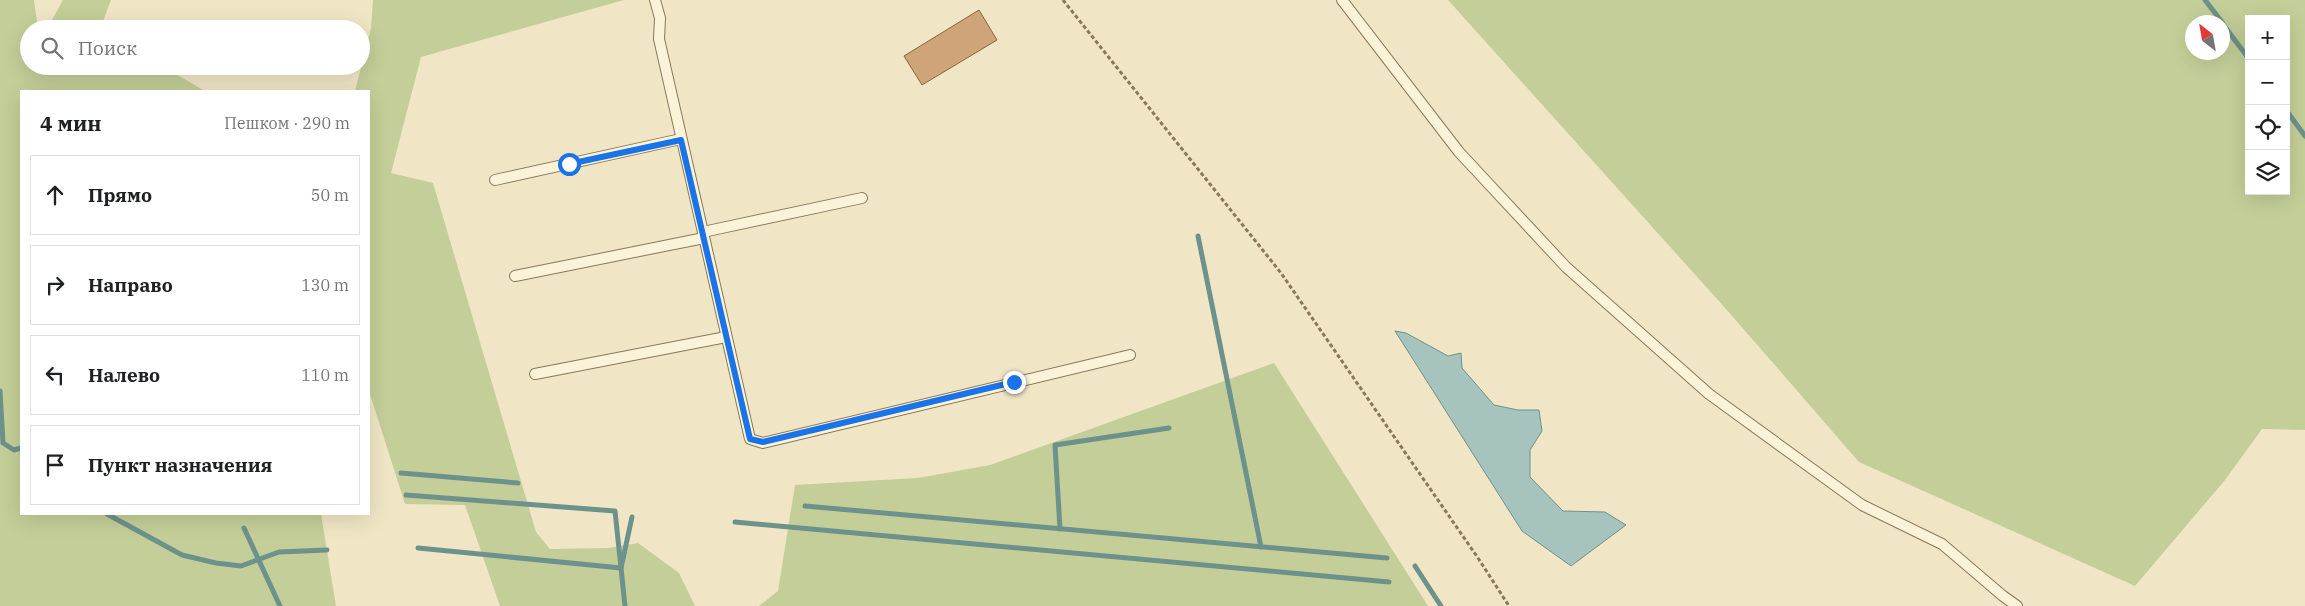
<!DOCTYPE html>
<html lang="ru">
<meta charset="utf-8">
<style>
:root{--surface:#fff;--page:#f2f2f2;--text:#202124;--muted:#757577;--line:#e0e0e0}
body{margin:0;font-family:"IBM Plex Serif",serif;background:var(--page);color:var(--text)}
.controls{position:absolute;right:15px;top:15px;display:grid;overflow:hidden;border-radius:0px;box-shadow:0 5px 20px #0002}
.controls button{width:45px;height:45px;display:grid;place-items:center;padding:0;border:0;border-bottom:1px solid var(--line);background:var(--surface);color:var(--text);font:25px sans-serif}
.compass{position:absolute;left:2185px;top:15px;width:45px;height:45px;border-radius:50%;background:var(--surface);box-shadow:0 5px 20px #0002;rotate:329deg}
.stop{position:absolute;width:15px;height:15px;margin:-11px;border:4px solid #1a73e8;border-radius:50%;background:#fff}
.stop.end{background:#1a73e8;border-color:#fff;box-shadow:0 1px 5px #0008}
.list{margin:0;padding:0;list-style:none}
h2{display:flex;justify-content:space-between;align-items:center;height:65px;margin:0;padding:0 20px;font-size:21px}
h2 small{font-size:16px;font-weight:400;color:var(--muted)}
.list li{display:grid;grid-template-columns:32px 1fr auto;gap:15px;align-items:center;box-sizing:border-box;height:80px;margin:0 10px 10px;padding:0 10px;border:1px solid var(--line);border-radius:0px}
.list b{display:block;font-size:19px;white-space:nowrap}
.list em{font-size:16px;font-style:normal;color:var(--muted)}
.icon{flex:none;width:28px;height:28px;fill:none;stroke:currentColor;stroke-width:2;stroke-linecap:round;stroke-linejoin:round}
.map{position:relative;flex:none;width:2305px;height:606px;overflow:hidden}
.search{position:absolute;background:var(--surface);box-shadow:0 5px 20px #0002;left:20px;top:20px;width:350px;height:55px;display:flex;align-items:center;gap:12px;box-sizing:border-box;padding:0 18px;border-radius:28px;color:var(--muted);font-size:19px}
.panel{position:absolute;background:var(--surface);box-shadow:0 5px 20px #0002;left:20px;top:90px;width:350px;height:425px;border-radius:0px}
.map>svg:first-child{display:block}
.green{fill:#c4ce98;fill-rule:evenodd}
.water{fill:#a7c3bd;stroke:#6d928c}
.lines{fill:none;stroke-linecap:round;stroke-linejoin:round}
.stream{stroke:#6d928c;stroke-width:5}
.building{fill:#cfa479;stroke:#8b643f}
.lane-casing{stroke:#8b785a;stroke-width:12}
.path{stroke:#8b785a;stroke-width:3;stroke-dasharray:4 2.5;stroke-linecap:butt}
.lane{stroke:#faf3d8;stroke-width:10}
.route{stroke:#1a73e8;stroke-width:6}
</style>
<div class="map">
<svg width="2305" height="606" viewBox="0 0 2305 606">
<rect width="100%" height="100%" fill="#f0e6c5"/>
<!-- green -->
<g class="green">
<path d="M0,0H34L38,29H29V66H162L205,91H21V514H321L336,606H0Z"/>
<path d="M63,0H111L100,29H47Z"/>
<path d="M373,0H624L421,57L391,173L433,183L536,532L550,549L608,548L638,543L679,573L695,606H500L465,505L405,504L369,391V91H355L371,28Z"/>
<path d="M1448,0H2305V430L2262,429L2225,480L2135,586L1859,462L1726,309ZM2249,19H2286V191H2249ZM2192,22H2222V52H2192Z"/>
<path d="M1274,363L1428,606H759L778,591L795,485L918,478L990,465Z"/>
</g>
<!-- water -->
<path class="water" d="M1395,331L1406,333L1448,356L1461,353L1462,368L1494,405L1518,410H1539L1542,431L1530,450V477L1563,511L1605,512L1626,525L1571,566L1522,531Z"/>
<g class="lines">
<!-- stream -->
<g class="stream">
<path d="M2205,0L2222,22"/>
<path d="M2222,23L2249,59"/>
<path d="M2286,110L2305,136"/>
<path d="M1198,236L1261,547"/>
<path d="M0,391L3,443L14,450L21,448"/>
<path d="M401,473L518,483"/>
<path d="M406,495L615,511L625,606"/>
<path d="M805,506L1387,558"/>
<path d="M107,514L182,555L216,563L241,566L279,552L327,550"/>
<path d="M735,522L1389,582"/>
<path d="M244,528L280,606"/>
<path d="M1060,529L1055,445L1169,428"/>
<path d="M418,548L621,568L632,517"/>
<path d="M1415,566L1441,606"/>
</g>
</g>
<!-- building -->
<path class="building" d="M979,10L997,40L922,85L904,56Z"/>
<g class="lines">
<defs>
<g id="lane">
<path d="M655,0L660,18L659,39L750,439L763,443L1130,355"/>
<path d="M1342,0L1459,152L1566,267L1709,394L1862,505L1942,544L2003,596L2017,606"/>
<path d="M495,180L681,139"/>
<path d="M703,232L862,198"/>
<path d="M515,276L704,238"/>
<path d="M535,374L726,337"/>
</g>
</defs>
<!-- lane casing -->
<use href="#lane" class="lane-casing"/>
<!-- path -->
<path class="path" d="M1063,0L1281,273L1478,558L1509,606"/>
<!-- lane -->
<use href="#lane" class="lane"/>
</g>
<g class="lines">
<!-- route -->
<path class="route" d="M569,164L681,140L750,439L763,442L1014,382"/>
</g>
</svg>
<div class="controls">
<button>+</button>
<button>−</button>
<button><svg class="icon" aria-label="locate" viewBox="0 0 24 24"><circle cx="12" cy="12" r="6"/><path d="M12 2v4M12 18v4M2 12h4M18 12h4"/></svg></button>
<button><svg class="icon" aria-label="layers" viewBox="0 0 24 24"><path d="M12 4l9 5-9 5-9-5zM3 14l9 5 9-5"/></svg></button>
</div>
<svg class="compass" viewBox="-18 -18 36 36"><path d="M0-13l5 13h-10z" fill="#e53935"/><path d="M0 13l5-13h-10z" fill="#757577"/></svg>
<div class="stop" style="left:569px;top:164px"></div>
<div class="stop end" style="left:1014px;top:382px"></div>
<div class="search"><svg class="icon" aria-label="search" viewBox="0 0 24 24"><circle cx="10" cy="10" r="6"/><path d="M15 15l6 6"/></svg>Поиск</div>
<section class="panel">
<h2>4 мин<small>Пешком · 290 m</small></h2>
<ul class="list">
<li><svg class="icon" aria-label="ahead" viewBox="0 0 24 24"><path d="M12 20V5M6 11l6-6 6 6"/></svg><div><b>Прямо</b></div><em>50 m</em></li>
<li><svg class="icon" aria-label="right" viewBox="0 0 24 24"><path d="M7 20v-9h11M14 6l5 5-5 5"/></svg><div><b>Направо</b></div><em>130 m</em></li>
<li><svg class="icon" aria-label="left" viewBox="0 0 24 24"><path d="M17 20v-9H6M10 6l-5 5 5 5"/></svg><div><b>Налево</b></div><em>110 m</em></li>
<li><svg class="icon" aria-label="arrive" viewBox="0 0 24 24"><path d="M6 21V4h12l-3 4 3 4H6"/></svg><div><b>Пункт назначения</b></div></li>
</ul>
</section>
</div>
